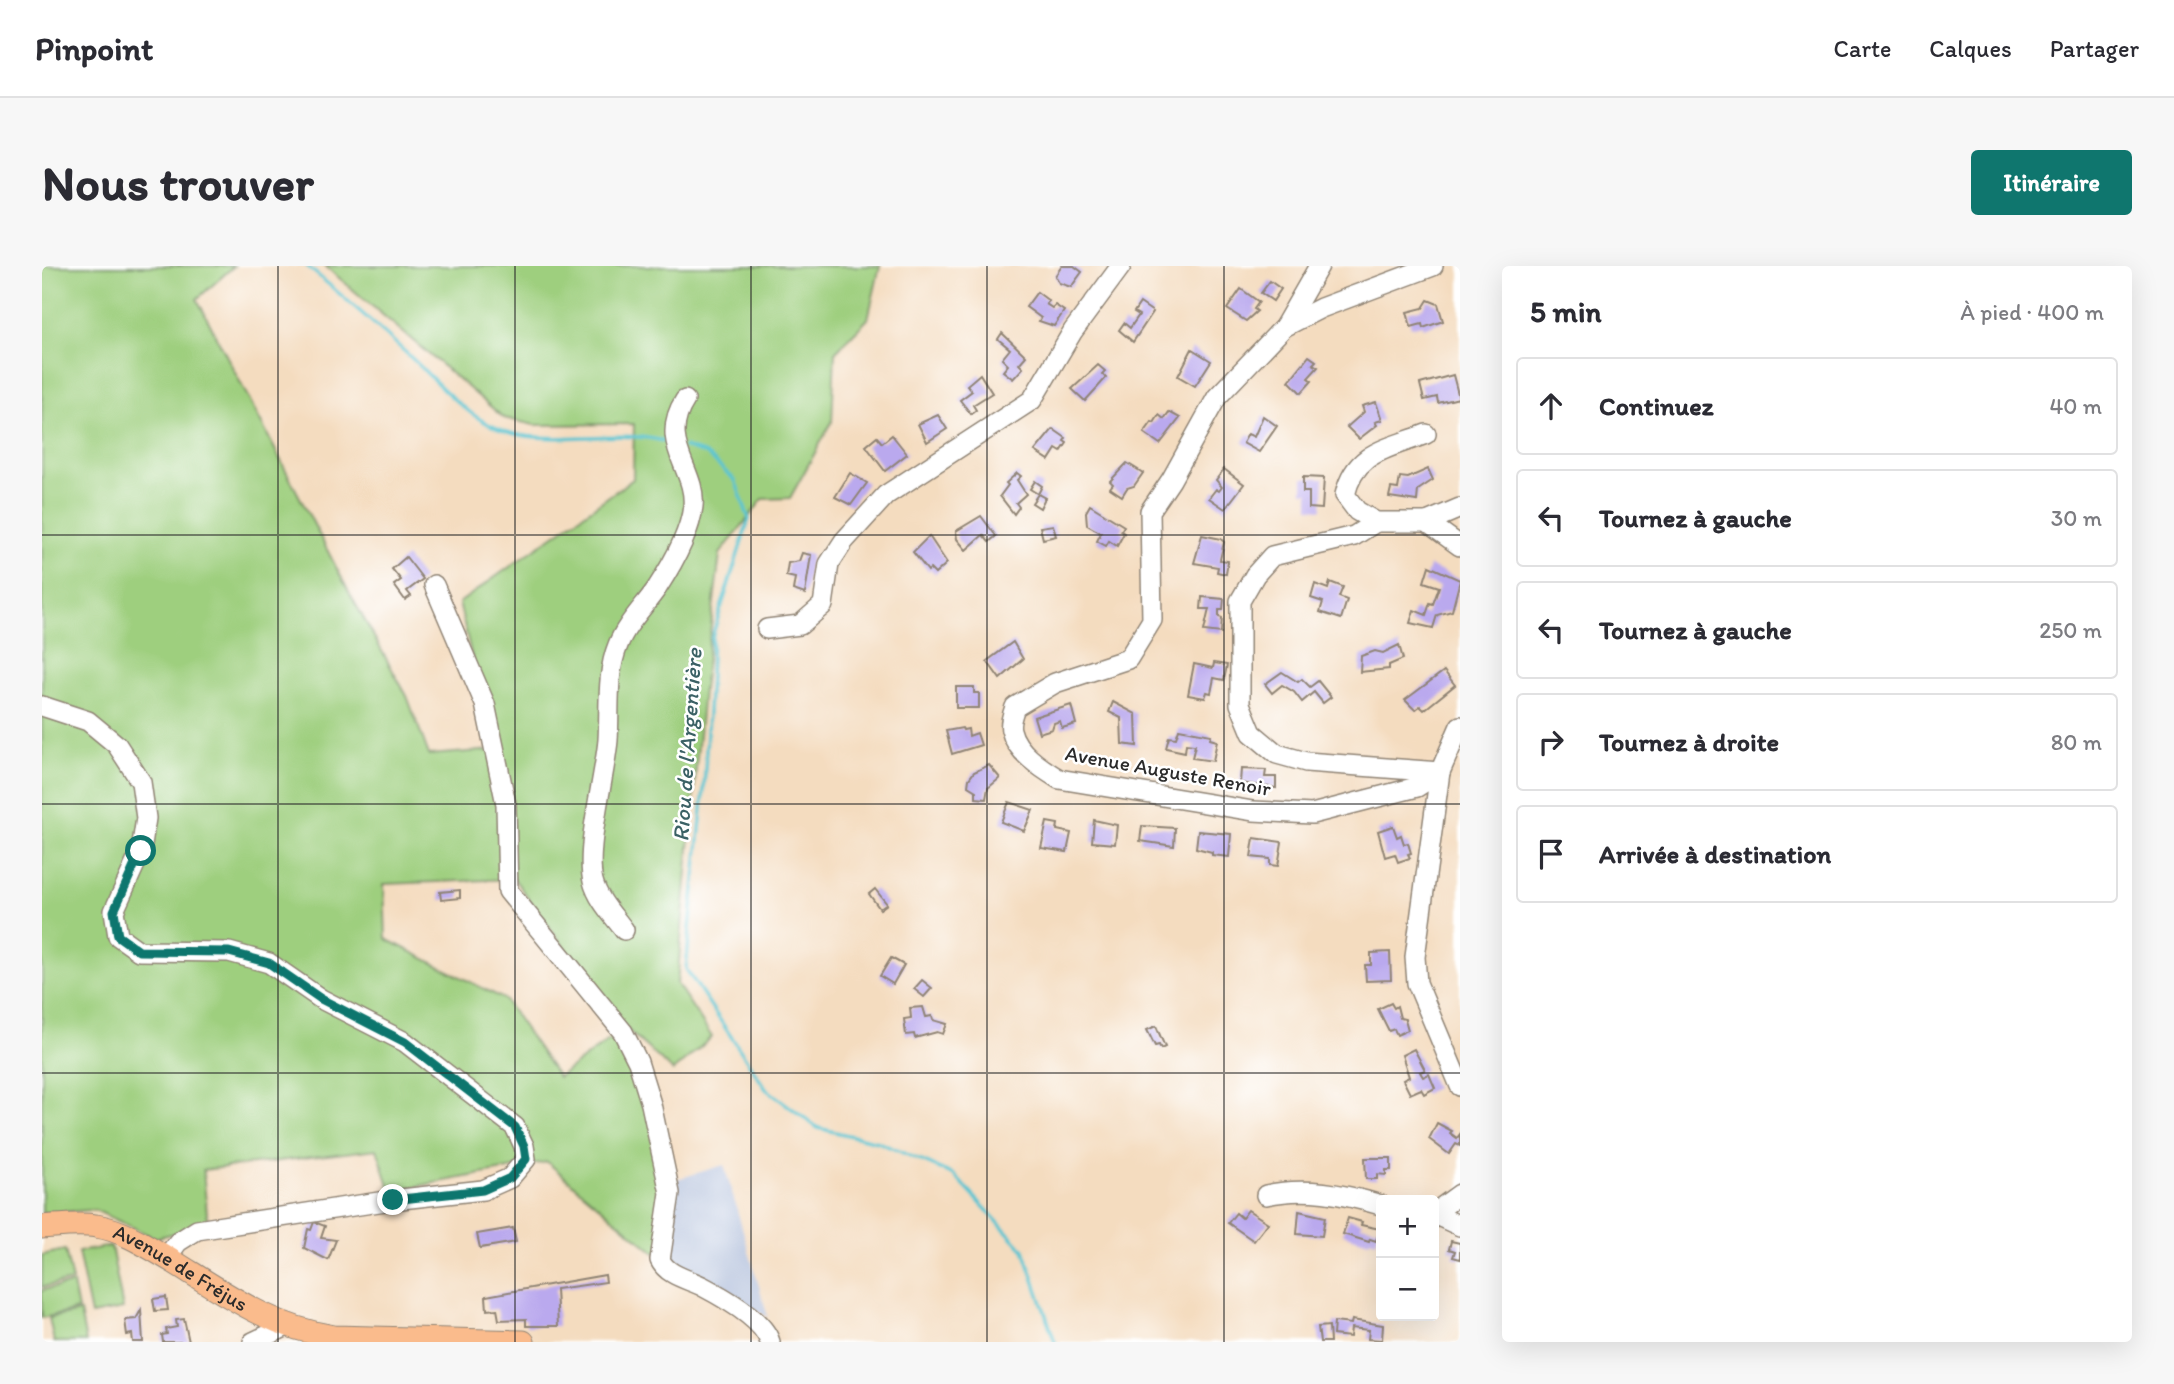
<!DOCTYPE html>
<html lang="fr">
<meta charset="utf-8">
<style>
:root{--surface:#fff;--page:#f7f7f7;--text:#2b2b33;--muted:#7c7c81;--line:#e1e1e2;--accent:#0f766e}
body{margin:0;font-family:Itim,sans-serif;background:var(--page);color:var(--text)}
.controls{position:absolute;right:21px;bottom:21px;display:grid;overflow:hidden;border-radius:7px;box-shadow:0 7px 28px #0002}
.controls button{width:63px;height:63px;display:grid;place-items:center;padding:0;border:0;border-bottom:2px solid var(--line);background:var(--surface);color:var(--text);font:35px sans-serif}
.stop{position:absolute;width:21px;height:21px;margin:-16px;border:5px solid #0f766e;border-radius:50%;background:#fff}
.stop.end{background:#0f766e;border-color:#fff;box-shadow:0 2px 7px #0008}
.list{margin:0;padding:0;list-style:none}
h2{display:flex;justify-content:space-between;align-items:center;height:91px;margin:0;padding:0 28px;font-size:30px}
h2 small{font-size:23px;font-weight:400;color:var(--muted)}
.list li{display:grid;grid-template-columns:46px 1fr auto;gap:21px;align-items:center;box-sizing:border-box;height:98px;margin:0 14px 14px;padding:0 14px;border:2px solid var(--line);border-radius:7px}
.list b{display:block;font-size:26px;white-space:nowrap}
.list em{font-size:23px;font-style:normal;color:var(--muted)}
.icon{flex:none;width:38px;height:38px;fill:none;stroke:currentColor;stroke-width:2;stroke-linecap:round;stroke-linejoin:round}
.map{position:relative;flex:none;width:1418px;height:1076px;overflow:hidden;border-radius:7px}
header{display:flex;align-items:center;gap:42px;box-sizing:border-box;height:98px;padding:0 35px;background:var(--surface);border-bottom:2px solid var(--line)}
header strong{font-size:33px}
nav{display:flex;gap:38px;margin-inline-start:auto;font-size:24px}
.intro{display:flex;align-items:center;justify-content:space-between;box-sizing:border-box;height:168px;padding:0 42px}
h1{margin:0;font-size:49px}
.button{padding:18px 32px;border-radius:7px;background:var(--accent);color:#fff;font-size:24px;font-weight:700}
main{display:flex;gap:42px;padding:0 42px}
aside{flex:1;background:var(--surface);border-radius:7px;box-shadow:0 7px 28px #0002}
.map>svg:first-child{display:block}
.industrial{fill:#b8c5de}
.green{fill:#9ecf7e;stroke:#647d54;stroke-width:2}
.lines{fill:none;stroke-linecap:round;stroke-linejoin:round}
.stream{stroke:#58c4d1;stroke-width:3.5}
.building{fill:#baa9ee}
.minor-casing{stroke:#908475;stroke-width:22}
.major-casing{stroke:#908475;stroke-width:25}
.minor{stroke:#fff;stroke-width:19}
.major{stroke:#fabb8c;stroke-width:23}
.route{stroke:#0f766e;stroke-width:9}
.grid{fill:none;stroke:#2b2b2b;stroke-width:2;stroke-opacity:0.55}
.labels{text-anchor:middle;stroke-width:5;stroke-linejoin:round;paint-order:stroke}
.street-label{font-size:21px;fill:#2b2b2b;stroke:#fff}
.water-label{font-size:23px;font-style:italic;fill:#3b6165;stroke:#fff}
</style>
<header>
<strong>Pinpoint</strong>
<nav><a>Carte</a><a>Calques</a><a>Partager</a></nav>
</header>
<div class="intro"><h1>Nous trouver</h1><a class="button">Itinéraire</a></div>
<main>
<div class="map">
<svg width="1418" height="1076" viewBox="0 0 1418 1076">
<rect width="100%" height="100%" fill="#fff"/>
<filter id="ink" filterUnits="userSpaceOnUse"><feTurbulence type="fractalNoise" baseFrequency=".0143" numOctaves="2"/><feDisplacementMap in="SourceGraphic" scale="14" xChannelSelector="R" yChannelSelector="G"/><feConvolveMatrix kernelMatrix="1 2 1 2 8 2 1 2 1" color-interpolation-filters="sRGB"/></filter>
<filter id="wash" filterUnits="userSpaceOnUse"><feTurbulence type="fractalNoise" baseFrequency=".00686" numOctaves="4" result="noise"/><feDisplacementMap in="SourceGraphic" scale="28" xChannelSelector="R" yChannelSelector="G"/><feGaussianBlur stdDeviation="1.57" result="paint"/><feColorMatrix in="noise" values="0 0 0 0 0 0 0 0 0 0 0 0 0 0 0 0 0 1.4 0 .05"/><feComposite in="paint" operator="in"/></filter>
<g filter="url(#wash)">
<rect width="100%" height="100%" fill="#f4dcbf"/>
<!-- industrial -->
<path class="industrial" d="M682,899L726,1051L623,995L632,914Z"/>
<!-- green -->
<g class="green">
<path d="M0,0H192L155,33L308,328L365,430L387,489L452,484L417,337L591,213L592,158L492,159L462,152L283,0H838L826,53L793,86L790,156L748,232L721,233L678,288L661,423L635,718L670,771L631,805L581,760L472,613L342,618L344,673L462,733L516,811L570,772L603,834L632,914L623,995L505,896L349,925L335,883L161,904L166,959L113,972L53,944L0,947Z"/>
<path d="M69,980L81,1043L49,1049L36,986Z"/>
<path d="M23,984L30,1015L0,1021V989Z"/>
<path d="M31,1018L36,1044L0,1052V1024Z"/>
<path d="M38,1046L44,1076H12L7,1052Z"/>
</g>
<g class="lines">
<!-- stream -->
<g class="stream">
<path d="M265,0C298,28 331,56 362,85C390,110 421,149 457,163C505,183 578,160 628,177"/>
<path d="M642,181L664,188L693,214L707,253L670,371L662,523L644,703L724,823L776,862L836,876L912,909L982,984L1013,1076"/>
</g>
</g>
<g id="blocks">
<!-- building -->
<g class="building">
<path d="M1020,0H1032L1040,6L1029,21L1017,17L1013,10Z"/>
<path d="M1228,15L1239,23L1231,35L1219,27Z"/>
<path d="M1199,23L1217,36L1212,43L1215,45L1204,55L1185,43Z"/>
<path d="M995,26L1007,35L1004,38L1010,42L1013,39L1022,45L1012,60L997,55L999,52L984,41Z"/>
<path d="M1386,34L1396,38L1401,55L1381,62L1380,58L1369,61L1365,46L1381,42Z"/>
<path d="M1098,37L1111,46L1091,76L1077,64L1082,57L1088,62L1097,49L1092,46Z"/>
<path d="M960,67L984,90L977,98L981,102L971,113L961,105L966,99L960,93L968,83L956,73Z"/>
<path d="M1150,83L1169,95L1153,120L1136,110Z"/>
<path d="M1267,90L1274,95L1271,98L1276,101L1266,112L1270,115L1259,127L1247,115Z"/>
<path d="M1056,99L1063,105L1060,108L1064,112L1043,135L1030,123Z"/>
<path d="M938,108L950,127L931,139L934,144L929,148L918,134L930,125L925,119Z"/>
<path d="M1411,109L1417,132L1396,137L1395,131L1382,134L1378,118Z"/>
<path d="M1334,136L1340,154L1333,156L1335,159L1317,173L1305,161L1322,146L1320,140Z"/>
<path d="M1127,146L1138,152L1118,178L1102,167L1110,156L1112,157L1117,149L1122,153Z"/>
<path d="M896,149L905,163L885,176L876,158Z"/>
<path d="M1221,150L1235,160L1217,186L1201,177L1206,168L1212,171Z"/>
<path d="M1011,163L1024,172L1022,175L1025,177L1019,186L1014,183L1007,194L993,185Z"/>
<path d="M850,169L865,188L843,205L824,180L835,171L840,177Z"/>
<path d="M1085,197L1101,207L1092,220L1085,222L1080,230L1068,222L1071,218L1068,215Z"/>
<path d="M1182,203L1202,218L1183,243L1167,232L1174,223L1177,225L1180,221L1174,214Z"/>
<path d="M1386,203L1391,214L1376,224L1375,235L1347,231L1349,222L1356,223L1358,211L1366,212Z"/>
<path d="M808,207L825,217L809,239L793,231Z"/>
<path d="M975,207L979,210L975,214L984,228L974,237L977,241L972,248L958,230L966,219L964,217Z"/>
<path d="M1261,211L1282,212L1280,243L1267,242V226H1261Z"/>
<path d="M993,215L1000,220L996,228L1003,232L998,242L990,237L996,228L988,223Z"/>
<path d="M1048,239L1082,260L1079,265L1082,267L1075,280L1067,275L1064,280L1055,275L1059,267L1045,259L1044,246Z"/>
<path d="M939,250L954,270L947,276L941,269L924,284L915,273L914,265Z"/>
<path d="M1011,259L1014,270L1001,273L998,261Z"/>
<path d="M1160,269L1179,273L1182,276L1178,294L1186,295L1184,308L1175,306L1176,301L1152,297Z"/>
<path d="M887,270L905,297L893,308L888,303L886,305L871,286Z"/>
<path d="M760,287L769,289L763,328L751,324L753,312L744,310L746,297L757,295Z"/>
<path d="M364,291L381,313L365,325L369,330L363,334L352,319L359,314L350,303Z"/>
<path d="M1387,300L1418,314L1410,345L1395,349L1391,362L1368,357L1372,344L1384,349L1388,337L1391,338L1397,321L1382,316Z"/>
<path d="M1288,316L1301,321L1297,331L1305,334L1299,353L1278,346L1281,336L1269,332L1273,318L1286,323Z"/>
<path d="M1160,331L1182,333L1181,344H1177V351L1180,352L1179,367L1162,365L1167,343H1159Z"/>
<path d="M971,376L981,393L958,413L945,395Z"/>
<path d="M1357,379L1361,393L1347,399V403L1318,406L1319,390L1333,385L1341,387Z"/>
<path d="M1172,397L1185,399L1182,414L1172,412L1169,427L1165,426L1163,432L1146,429L1152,398L1171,402Z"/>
<path d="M1402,405L1413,419L1382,444L1378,440L1373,444L1363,434Z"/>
<path d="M1240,406L1256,416L1260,413L1268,421L1276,415L1289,431L1281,437L1272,426L1260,436L1252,426L1240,419L1230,427L1223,418Z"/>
<path d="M914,421H932V427H937V442H914Z"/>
<path d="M1071,436L1094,448L1095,480L1080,478L1079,452L1067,446Z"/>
<path d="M1029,439L1034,458L1020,462L1018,455L1012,457L1010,463L997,467L992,451Z"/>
<path d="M920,462L921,464L926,463L927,470L935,467L939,479L910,488L904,465Z"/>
<path d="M1137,463L1169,469L1168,473L1175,475L1171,495L1150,492L1153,479L1144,478L1143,486L1124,482L1127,471L1134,472Z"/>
<path d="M947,499L958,512L946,522L944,533L934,532V525L926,520L927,513L932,506Z"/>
<path d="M1199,503L1224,504L1223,511H1234V522L1198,517Z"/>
<path d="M967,536L991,544L982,565L959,556Z"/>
<path d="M1052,554L1075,559L1073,578L1050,576Z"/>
<path d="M1005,556L1016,558L1015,564L1029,567L1025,586L999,582Z"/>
<path d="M1100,560L1133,562L1132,580L1098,575Z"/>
<path d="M1351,560L1355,571L1359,569L1362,578L1366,577L1369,587L1366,588L1368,592L1356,596L1353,588L1343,591L1336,565Z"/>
<path d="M1156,565L1189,568L1187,591L1170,589V586L1154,582Z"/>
<path d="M1212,572L1240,576L1236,600L1228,599V593L1209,591Z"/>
<path d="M833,623L845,638L838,643L827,628Z"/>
<path d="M418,624V632L399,634L398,626Z"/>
<path d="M1348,686L1349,714L1324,715L1323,699H1329V687Z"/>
<path d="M849,692L862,699L851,718L838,710Z"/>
<path d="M880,714L890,722L882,731L872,723Z"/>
<path d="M1349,737L1352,742L1355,740L1358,752L1363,753L1366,764L1355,769L1352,763L1347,765L1336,743Z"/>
<path d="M881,741L884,751L890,750L891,754L905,758L901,768L895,766L873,772L872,768L864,769L862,753L869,752L868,742Z"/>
<path d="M1114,760L1123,781L1119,783L1117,779L1113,780L1105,764Z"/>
<path d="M1372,783L1383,804L1378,806L1381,811L1387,808L1393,822L1382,828L1379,823L1368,828L1361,814L1367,811L1360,789Z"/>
<path d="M1395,857L1410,865L1408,867L1415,872L1418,868V880L1414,878L1407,888L1387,873Z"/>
<path d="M1323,892H1349V904H1344V909L1335,908V913H1324Z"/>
<path d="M1206,944L1226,957L1212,975L1186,957L1194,947L1200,952Z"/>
<path d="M1257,945L1283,951L1280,970L1255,968Z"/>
<path d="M1306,952L1320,956L1319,959L1338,963L1334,975L1328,973L1327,976L1301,968Z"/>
<path d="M272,956L283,960L279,972L294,974L286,994L262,982L266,963L269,964Z"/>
<path d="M471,962L474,976L438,982L435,968Z"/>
<path d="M1409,975L1418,977V993L1411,991L1413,985L1407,983Z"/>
<path d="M563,1009L564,1016L514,1023L516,1060H484V1053L457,1054L455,1043L445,1044L444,1030Z"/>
<path d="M124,1031L126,1044L113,1045L111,1033Z"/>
<path d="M99,1044L101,1076H91L90,1068L85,1069L83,1054L94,1053Z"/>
<path d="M142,1053L147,1076H121L120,1069L125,1068L124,1063L135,1061L134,1054Z"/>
<path d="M1310,1054L1341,1059L1340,1074L1326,1073L1327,1064L1309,1062L1308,1071L1291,1069L1292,1056L1309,1058Z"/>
<path d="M1287,1060L1288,1076H1278L1276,1061Z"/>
</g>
</g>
</g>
<g filter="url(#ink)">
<use href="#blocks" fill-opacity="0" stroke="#908475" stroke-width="2"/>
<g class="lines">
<defs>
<g id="minor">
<path d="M1277,0L1242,61L1175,131L1129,214L1108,245L1110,354L1086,393L1013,417L973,441C971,447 967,457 969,464C974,486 999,502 1017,513L1211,545L1270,548L1375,521L1398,506L1373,691L1375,717L1418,820"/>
<path d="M1242,61L1279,42L1391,0"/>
<path d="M1384,168C1346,183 1313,185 1303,229L1315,245L1334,256H1385L1418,280"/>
<path d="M1334,256L1312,270L1230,290L1213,309L1198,335V438L1210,467L1235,488L1264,496L1398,506L1418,460"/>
<path d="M1385,256L1418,242"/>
<path d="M392,319L443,438L464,538L466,625L581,766L596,796L609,838L628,927L618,994C625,1009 645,1013 660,1020C681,1031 721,1053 728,1076"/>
<path d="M725,363L758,359L781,339L787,298L802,275L844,229L990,134L1031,65L1079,0"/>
<path d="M0,440L46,455L75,479L99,516L104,552L99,585L72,645L76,670L97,685L187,686L227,697L279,733L363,776L473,861L482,880L484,893L468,912L441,924L350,934L155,964L136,976L124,992"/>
<path d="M582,664C571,649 556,634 551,615C543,583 563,510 566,474C568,443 564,408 576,379C584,358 602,341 615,322C630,299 648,268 651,240C655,204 615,177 643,134"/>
<path d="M1224,929C1263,920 1301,928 1339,939"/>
<path d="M1392,947L1418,928"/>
<path d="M1392,948L1418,960"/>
<path d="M211,1076L243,1061"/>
</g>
<g id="major">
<path id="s1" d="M0,961C17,960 37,957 54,960C82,964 108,982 132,996C185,1029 229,1061 292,1071L481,1076"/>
</g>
</defs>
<!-- minor casing -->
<use href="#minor" class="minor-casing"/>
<!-- major casing -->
<use href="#major" class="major-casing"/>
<!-- minor -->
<use href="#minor" class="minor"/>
<!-- major -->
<use href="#major" class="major"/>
</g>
</g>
<g class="lines" filter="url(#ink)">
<!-- route -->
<path class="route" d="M99,585L72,645L76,670L97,685L187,686L227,697L279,733L363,776L473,861L482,880L484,893L468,912L441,924L351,934"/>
</g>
<!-- grid -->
<path class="grid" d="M236,0V1076M473,0V1076M709,0V1076M945,0V1076M1182,0V1076M0,269H1418M0,538H1418M0,807H1418"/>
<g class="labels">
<!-- street labels -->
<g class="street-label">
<text transform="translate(1126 505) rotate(10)" y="7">Avenue Auguste Renoir</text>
<text dy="7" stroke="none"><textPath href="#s1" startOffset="149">Avenue de Fréjus</textPath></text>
</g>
<!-- water labels -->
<g class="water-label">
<text transform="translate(645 479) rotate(-86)" y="8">Riou de l'Argentière</text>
</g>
</g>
</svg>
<div class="controls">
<button>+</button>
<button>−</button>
</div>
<div class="stop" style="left:99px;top:585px"></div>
<div class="stop end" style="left:351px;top:934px"></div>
</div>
<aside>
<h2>5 min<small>À pied · 400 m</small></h2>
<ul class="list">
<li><svg class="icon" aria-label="ahead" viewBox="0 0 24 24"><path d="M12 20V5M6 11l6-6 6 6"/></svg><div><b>Continuez</b></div><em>40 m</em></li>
<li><svg class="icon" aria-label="left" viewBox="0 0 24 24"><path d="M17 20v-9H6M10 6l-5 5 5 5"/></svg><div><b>Tournez à gauche</b></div><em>30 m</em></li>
<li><svg class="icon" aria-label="left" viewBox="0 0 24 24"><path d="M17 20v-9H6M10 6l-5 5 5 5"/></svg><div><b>Tournez à gauche</b></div><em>250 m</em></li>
<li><svg class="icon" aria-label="right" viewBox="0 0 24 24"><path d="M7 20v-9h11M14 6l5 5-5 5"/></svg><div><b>Tournez à droite</b></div><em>80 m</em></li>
<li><svg class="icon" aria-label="arrive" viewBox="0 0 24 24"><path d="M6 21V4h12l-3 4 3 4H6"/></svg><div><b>Arrivée à destination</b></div></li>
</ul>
</aside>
</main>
